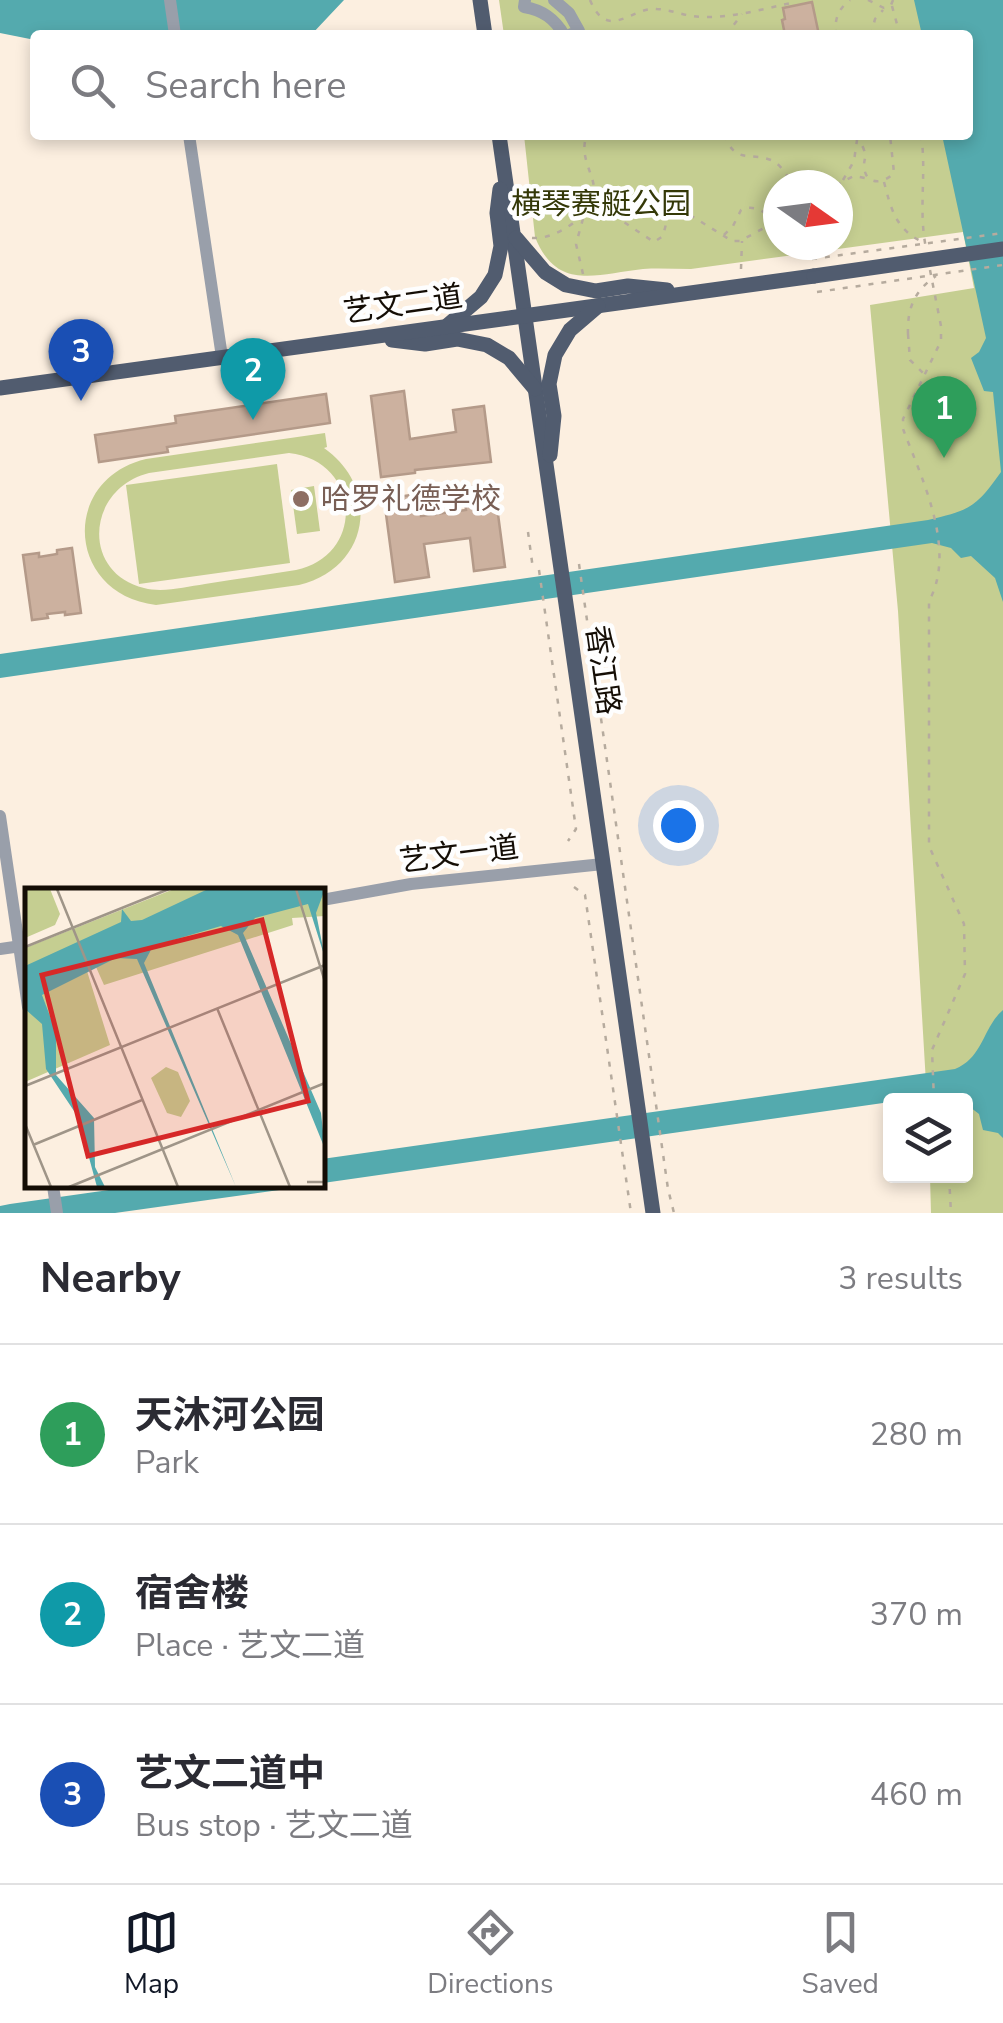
<!DOCTYPE html>
<meta charset="utf-8">
<style>
:root{--surface:#fff;--page:#f2f2f3;--text:#2b2b33;--muted:#7c7c81;--line:#e1e1e2;--accent:#111827}
body{margin:0;font-family:"Nunito Sans","Noto Sans SC",sans-serif;background:var(--page);color:var(--text)}
.controls{position:absolute;right:30px;bottom:30px;display:grid;overflow:hidden;border-radius:10px;box-shadow:0 5px 15px #0003}
.controls button{width:90px;height:90px;display:grid;place-items:center;padding:0;border:0;border-bottom:2px solid var(--line);background:var(--surface);color:var(--text);font:50px sans-serif}
.compass{position:absolute;left:763px;top:170px;width:90px;height:90px;border-radius:50%;background:var(--surface);box-shadow:0 5px 15px #0003;rotate:104deg}
.you{position:absolute;left:678px;top:825px;width:35px;height:35px;margin:-25px;border:8px solid #fff;border-radius:50%;background:#1a73e8;box-shadow:0 0 0 15px #1a73e833}
.badge{display:grid;place-items:center;width:65px;height:65px;border-radius:50%;background:var(--accent);color:#fff;font-size:32px;font-weight:700}
.pin{position:absolute;translate:-50% -82px;filter:drop-shadow(0 2px 5px #0008)}
.pin::after{content:'';position:absolute;top:52px;width:35px;height:30px;background:inherit;clip-path:polygon(0 0,100% 0,50% 100%)}
.list{margin:0;padding:0;list-style:none}
h2{display:flex;justify-content:space-between;align-items:center;height:130px;margin:0;padding:0 40px;font-size:42px}
h2 small{font-size:32px;font-weight:400;color:var(--muted)}
.list li{display:grid;grid-template-columns:65px 1fr auto;gap:30px;align-items:center;box-sizing:border-box;height:180px;padding:0 40px;border-top:2px solid var(--line)}
.list b{display:block;font-size:38px;white-space:nowrap}
.list p{margin:0;font-size:32px;white-space:nowrap;color:var(--muted)}
.list em{font-size:32px;font-style:normal;color:var(--muted)}
.icon{flex:none;width:55px;height:55px;fill:none;stroke:currentColor;stroke-width:2;stroke-linecap:round;stroke-linejoin:round}
.map{position:relative;flex:none;width:1003px;height:1213px;overflow:hidden}
.search{position:absolute;background:var(--surface);box-shadow:0 5px 15px #0003;left:30px;right:30px;top:30px;height:110px;display:flex;align-items:center;gap:25px;box-sizing:border-box;padding:0 35px;border-radius:10px;color:var(--muted);font-size:38px}
.sheet{height:670px;background:var(--surface)}
nav{display:flex;justify-content:space-around;align-items:center;box-sizing:border-box;height:140px;border-top:2px solid var(--line);background:var(--surface);font-size:28px;color:var(--muted)}
nav a{display:grid;justify-items:center;gap:5px}
nav .on{color:var(--accent)}
.map>svg:first-child{display:block}
.green{fill:#c5ce91;fill-rule:evenodd}
.water{fill:#54aaae}
.building{fill:#ccb19f;stroke:#b49a89;stroke-width:2.5}
.lines{fill:none;stroke-linecap:round;stroke-linejoin:round}
.path{stroke:#b6ab9e;stroke-width:2.5;stroke-dasharray:5 8;stroke-linecap:butt}
.minor{stroke:#999faa;stroke-width:12}
.major{stroke:#515c6f;stroke-width:15}
.path-bridge{stroke:#b6ab9e;stroke-width:2.5;stroke-dasharray:5 8;stroke-linecap:butt}
.major-bridge{stroke:#515c6f;stroke-width:15}
.education-dot{fill:#8d6e63;stroke:#fefefe;stroke-width:4}
.labels{text-anchor:middle;stroke-width:9;stroke-linejoin:round;paint-order:stroke}
.park-label{font-size:30px;fill:#343807;stroke:#fefefe}
.street-label{font-size:30px;fill:#140d05;stroke:#fefefe}
.education-label{font-size:30px;fill:#785e54;stroke:#fefefe;text-anchor:start}
.inset-road{fill:none;stroke:#9f9588;stroke-width:2.5}
.view{fill:#d62828;fill-opacity:0.15;stroke:#d62828;stroke-width:5}
.inset-edge{fill:none;stroke:#140d05;stroke-width:5}
</style>
<div class="map">
<svg width="1003" height="1213" viewBox="0 0 1003 1213">
<rect width="100%" height="100%" fill="#fcefe0"/>
<!-- green -->
<g class="green">
<path d="M499,0H1003V1213H931L930,1176H966V1100H927L898,611L870,305L974,288L963,232L691,269C675,269 659,268 643,269C597,274 557,292 535,237L524,135H968V35H504ZM778,185H838V245H778Z"/>
<path d="M325,433L327,447L324,448C382,489 369,568 299,585L156,605C67,595 59,480 146,459ZM289,453C361,461 366,555 296,570C266,575 235,579 205,584C185,587 163,593 144,588C81,573 86,489 149,473Z"/>
<path d="M277,464L290,563L139,584L126,485Z"/>
<path d="M314,486L320,531L297,534L291,490Z"/>
</g>
<!-- water -->
<g class="water">
<path d="M0,0H344L311,35H35V40L0,33Z"/>
<path d="M914,0H1003V602L995,578L971,556L961,558L951,548L932,543L0,678V654L928,520C971,510 976,507 1001,472L993,392L984,391L971,358L979,352L986,338L942,135H968V35H922Z"/>
<path d="M1003,1010V1138L998,1133L983,1130L979,1114L966,1104V1100L958,1093L890,1100V1102L323,1183L322,1159L955,1069C983,1058 983,1027 1003,1010Z"/>
<path d="M137,1186H308L115,1213H0V1206L10,1204Z"/>
</g>
<!-- building -->
<g class="building">
<path d="M812,2L819,35H785L782,20L785,19L783,8Z"/>
<path d="M404,391L410,439L456,432L453,410L484,406L491,462L415,470V473L381,477L371,396Z"/>
<path d="M326,394L330,423L167,447L168,452L99,462L95,435L176,423L175,416Z"/>
<path d="M494,484L505,567L474,571L470,538L424,544L429,577L395,582L384,499L418,494L421,516L466,510L463,488Z"/>
<path d="M72,548L81,613L65,615V612L47,614L48,618L32,620L23,555L39,553V557L57,554V550Z"/>
</g>
<g class="lines">
<!-- path -->
<g class="path">
<path d="M590,0C608,43 632,6 657,9C673,10 687,17 703,17C734,18 766,8 796,2"/>
<path d="M868,0L884,8L891,5L893,0"/>
<path d="M892,6L900,35"/>
<path d="M726,35L742,14"/>
<path d="M836,35C834,20 838,9 850,0"/>
<path d="M871,35L875,19L883,10"/>
<path d="M725,135C734,164 750,152 771,160C782,165 787,176 793,185"/>
<path d="M856,135C858,140 862,144 864,150C867,157 864,158 864,166C865,186 884,184 894,173L890,135"/>
<path d="M921,135C927,173 918,209 926,248"/>
<path d="M843,180L854,161L857,140"/>
<path d="M836,185L854,176L870,179"/>
<path d="M592,201L654,242L663,236L668,216L674,211L690,215L732,241H740L764,228L778,227"/>
<path d="M724,235L733,226L741,210C755,203 767,214 778,222"/>
<path d="M532,238C545,239 558,233 569,226C622,192 573,169 587,135"/>
<path d="M741,269L742,241"/>
<path d="M930,270L941,326V341L903,419V429C922,479 957,550 929,601V846L964,924L965,974L932,1050L934,1100"/>
<path d="M583,274L576,244L584,215"/>
<path d="M908,334L910,360L925,375"/>
<path d="M528,532L533,569"/>
<path d="M579,564L668,1189L674,1213"/>
<path d="M539,570L576,829L568,841"/>
<path d="M574,887L585,895L631,1213"/>
<path d="M949,1176L951,1213"/>
</g>
<!-- minor -->
<g class="minor">
<path d="M170,0L175,35"/>
<path d="M525,0L524,7C543,10 555,19 564,35"/>
<path d="M554,0L569,13L579,31L569,35"/>
<path d="M189,135L222,357"/>
<path d="M0,816L28,1007"/>
<path d="M322,900L411,884L603,864"/>
<path d="M0,949L28,945"/>
<path d="M53,1186L57,1213"/>
</g>
<!-- major -->
<g class="major">
<path d="M480,0L485,35"/>
<path d="M499,135L653,1213"/>
<path d="M516,238L545,272L566,285L596,291L628,286L667,290"/>
<path d="M448,325L481,297L495,275L501,246L497,213L500,189"/>
<path d="M392,340L425,344L457,339L487,345L509,358L535,389"/>
<path d="M0,388L814,276"/>
<path d="M550,455L554,416L549,384L555,355L570,330L598,306"/>
</g>
<!-- path-bridge -->
<g class="path-bridge">
<path d="M884,182C891,209 896,231 925,243"/>
<path d="M812,259L1003,233"/>
<path d="M817,292L1003,265"/>
<path d="M908,334C907,308 915,290 936,276"/>
</g>
<!-- major-bridge -->
<path class="major-bridge" d="M814,276L1003,249"/>
</g>
<!-- markers -->
<circle class="education-dot" cx="301" cy="499" r="10"/>
<g class="labels">
<!-- park labels -->
<g class="park-label">
<text x="601" y="214">横琴赛艇公园</text>
</g>
<!-- street labels -->
<g class="street-label">
<text transform="translate(403 304) rotate(-8)" y="10">艺文二道</text>
<text transform="translate(603 670) rotate(82)" y="10">香江路</text>
<text transform="translate(459 854) rotate(-7)" y="10">艺文一道</text>
</g>
<!-- education labels -->
<g class="education-label">
<text x="321" y="509">哈罗礼德学校</text>
</g>
</g>
<!-- overview -->
<g transform="translate(25 888)">
<rect width="300" height="300" fill="#fcefe0"/>
<path d="M0,1H25L35,26L30,37L0,50ZM149,1H300V28L267,30L268,37L79,97L71,79L62,83L85,157L0,194V60ZM141,179L153,184L165,213L156,229L142,225L126,190Z" fill="#c5ce91"/>
<path d="M183,1H300L291,25L300,70L283,16L230,30L218,45L296,225L300,261L213,47L196,38L128,58L119,75L211,299L112,71L91,70L17,107L31,144V187L69,230L70,279L80,299H72L53,229L21,181L17,136L0,121V78L96,34L97,21L106,33L117,32Z" fill="#54aaae"/>
<path class="inset-road" d="M32,1L153,299M271,1L300,94M0,59L144,1M192,120L265,299M0,198L300,77M0,236L26,299M8,257L117,212M299,294H282H300M44,299L300,195"/>
<path class="view" d="M237,32L283,213L63,268L17,87Z"/>
<rect width="300" height="300" class="inset-edge"/>
</g>
</svg>
<div class="controls">
<button><svg class="icon" aria-label="layers" viewBox="0 0 24 24"><path d="M12 4l9 5-9 5-9-5zM3 14l9 5 9-5"/></svg></button>
</div>
<svg class="compass" viewBox="-18 -18 36 36"><path d="M0-13l5 13h-10z" fill="#e53935"/><path d="M0 13l5-13h-10z" fill="#7c7c81"/></svg>
<div class="you"></div>
<div class="pin badge" style="left:944px;top:458px;background:#2e9e5b">1</div>
<div class="pin badge" style="left:253px;top:420px;background:#0f9aa8">2</div>
<div class="pin badge" style="left:81px;top:401px;background:#1a4fb4">3</div>
<div class="search"><svg class="icon" aria-label="search" viewBox="0 0 24 24"><circle cx="10" cy="10" r="6"/><path d="M15 15l6 6"/></svg>Search here</div>
</div>
<section class="sheet">
<h2>Nearby<small>3 results</small></h2>
<ul class="list">
<li><span class="badge" style="background:#2e9e5b">1</span><div><b>天沐河公园</b><p>Park</p></div><em>280 m</em></li>
<li><span class="badge" style="background:#0f9aa8">2</span><div><b>宿舍楼</b><p>Place · 艺文二道</p></div><em>370 m</em></li>
<li><span class="badge" style="background:#1a4fb4">3</span><div><b>艺文二道中</b><p>Bus stop · 艺文二道</p></div><em>460 m</em></li>
</ul>
</section>
<nav>
<a class="on"><svg class="icon" aria-label="map" viewBox="0 0 24 24"><path d="M3 6l6-2 6 2 6-2v14l-6 2-6-2-6 2zM9 4v14M15 6v14"/></svg>Map</a>
<a><svg class="icon" aria-label="directions" viewBox="0 0 24 24"><path d="M12 3l9 9-9 9-9-9zM9 14v-3h6M13 9l2 2-2 2"/></svg>Directions</a>
<a><svg class="icon" aria-label="saved" viewBox="0 0 24 24"><path d="M7 4h10v16l-5-4-5 4z"/></svg>Saved</a>
</nav>
